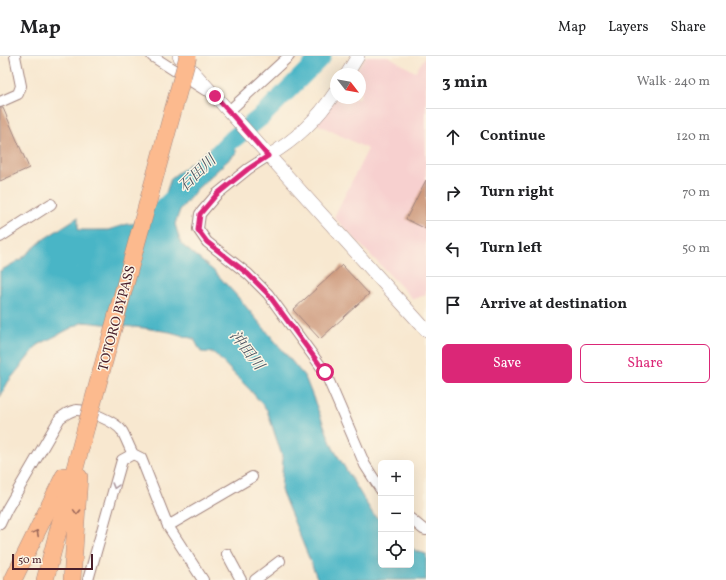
<!DOCTYPE html>
<meta charset="utf-8">
<style>
:root{--surface:#fff;--page:#f2f2f2;--text:#202124;--muted:#757577;--line:#e0e0e0;--accent:#db2777}
body{margin:0;font-family:Vollkorn,"Noto Serif JP",serif;background:var(--page);color:var(--text)}
.controls{position:absolute;right:12px;bottom:12px;display:grid;overflow:hidden;border-radius:6px;box-shadow:0 4px 16px #0002}
.controls button{width:36px;height:36px;display:grid;place-items:center;padding:0;border:0;border-bottom:1px solid var(--line);background:var(--surface);color:var(--text);font:20px sans-serif}
.compass{position:absolute;left:330px;top:12px;width:36px;height:36px;border-radius:50%;background:var(--surface);box-shadow:0 4px 16px #0002;rotate:121deg}
.scale{position:absolute;left:12px;bottom:10px;width:81px;box-sizing:border-box;padding-left:4px;border:2px solid #4a1f2b;border-top:0;font-size:11px;line-height:14px;white-space:nowrap;color:#4a1f2b;-webkit-text-stroke:3px #fcf5e5;paint-order:stroke}
.stop{position:absolute;width:12px;height:12px;margin:-9px;border:3px solid #db2777;border-radius:50%;background:#fff}
.stop.end{background:#db2777;border-color:#fff;box-shadow:0 1px 4px #0008}
.list{margin:0;padding:0;list-style:none}
h2{display:flex;justify-content:space-between;align-items:center;height:52px;margin:0;padding:0 16px;font-size:17px}
h2 small{font-size:13px;font-weight:400;color:var(--muted)}
.list li{display:grid;grid-template-columns:26px 1fr auto;gap:12px;align-items:center;box-sizing:border-box;height:56px;padding:0 16px;border-top:1px solid var(--line)}
.list b{display:block;font-size:15px;white-space:nowrap}
.list em{font-size:13px;font-style:normal;color:var(--muted)}
.actions{display:flex;gap:8px;padding:12px 16px}
.actions a{flex:1;padding:9px 0;border:1px solid var(--accent);border-radius:6px;text-align:center;font-size:14px;color:var(--accent)}
.actions .main{background:var(--accent);color:#fff}
.icon{flex:none;width:22px;height:22px;fill:none;stroke:currentColor;stroke-width:2;stroke-linecap:round;stroke-linejoin:round}
.map{position:relative;flex:none;width:426px;height:524px;overflow:hidden}
header{display:flex;align-items:center;gap:24px;box-sizing:border-box;height:56px;padding:0 20px;background:var(--surface);border-bottom:1px solid var(--line)}
header strong{font-size:19px}
nav{display:flex;gap:22px;margin-inline-start:auto;font-size:14px}
main{display:flex}
aside{flex:1;background:var(--surface)}
.map>svg:first-child{display:block}
.built{fill:#f7d0cf}
.water{fill:#49b5c6;stroke:#4a6a78}
.lines{fill:none;stroke-linecap:round;stroke-linejoin:round}
.river{stroke:#49b5c6;stroke-width:19}
.building{fill:#ce9a7d}
.minor-casing{stroke:#a1847e;stroke-width:12}
.tertiary-casing{stroke:#a1847e;stroke-width:14}
.trunk-casing{stroke:#a1847e;stroke-width:18}
.minor{stroke:#fff;stroke-width:10}
.tertiary{stroke:#fff;stroke-width:13}
.trunk{stroke:#fcba8e;stroke-width:17}
.trunk-bridge-casing{stroke:#a1847e;stroke-width:18;stroke-linecap:butt}
.trunk-bridge{stroke:#fcba8e;stroke-width:17}
.oneway{stroke:#ae9aa0}
.oneway2{stroke:#9a6558}
.route{stroke:#db2777;stroke-width:5}
.labels{text-anchor:middle;stroke-width:3;stroke-linejoin:round;paint-order:stroke}
.street-label{font-size:14px;fill:#4a1f2b;stroke:#fcf5e5}
.water-label{font-size:15px;font-style:italic;fill:#4a5461;stroke:#fcf5e5}
</style>
<header>
<strong>Map</strong>
<nav><a>Map</a><a>Layers</a><a>Share</a></nav>
</header>
<main>
<div class="map">
<svg width="426" height="524" viewBox="0 0 426 524">
<rect width="100%" height="100%" fill="#fcf5e5"/>
<filter id="ink" filterUnits="userSpaceOnUse"><feTurbulence type="fractalNoise" baseFrequency=".025" numOctaves="2"/><feDisplacementMap in="SourceGraphic" scale="8" xChannelSelector="R" yChannelSelector="G"/><feConvolveMatrix kernelMatrix="1 2 1 2 8 2 1 2 1" color-interpolation-filters="sRGB"/></filter>
<filter id="wash" filterUnits="userSpaceOnUse"><feTurbulence type="fractalNoise" baseFrequency=".012" numOctaves="4" result="noise"/><feDisplacementMap in="SourceGraphic" scale="16" xChannelSelector="R" yChannelSelector="G"/><feGaussianBlur stdDeviation="0.9" result="paint"/><feColorMatrix in="noise" values="0 0 0 0 0 0 0 0 0 0 0 0 0 0 0 0 0 1.4 0 .05"/><feComposite in="paint" operator="in"/></filter>
<g filter="url(#wash)">
<rect width="100%" height="100%" fill="#f8e8d0"/>
<!-- built -->
<path class="built" d="M366,0H388L415,16L426,0V239L413,243L334,161L368,93L317,68L336,42H360V18H353Z"/>
<!-- water -->
<path class="water" d="M225,81L237,96L197,133L180,154L175,168L181,188L214,215L237,240L305,321L333,392L373,458L381,465V509H411V491L416,495L426,498V524H318L281,434L283,403L267,354L251,335L214,297L201,296L194,283L170,276L144,272L83,266L38,289L8,326L0,341V215L21,203L44,183L78,161V174H108L127,168L159,167L163,163L164,143L171,122Z"/>
<g class="lines">
<!-- river -->
<g class="river">
<path d="M211,105L228,87L262,60L322,0"/>
<path d="M134,180L182,134"/>
</g>
</g>
<g id="blocks">
<!-- building -->
<g class="building">
<path d="M0,52H3L29,112L0,125Z"/>
<path d="M426,124V173L406,163Z"/>
<path d="M342,209L369,238L320,283L293,254Z"/>
</g>
</g>
</g>
<g filter="url(#ink)">
<use href="#blocks" fill-opacity="0" stroke="#a1847e" stroke-width="1"/>
<g class="lines">
<defs>
<g id="minor">
<path d="M152,0L205,34"/>
<path d="M0,46L18,38L21,30L15,0"/>
<path d="M229,55L289,0"/>
<path d="M268,100L248,113L217,138L200,158L198,173L207,186L248,218L268,238L325,316L365,409L381,434"/>
<path d="M0,181L51,148"/>
<path d="M411,463L423,473L426,474"/>
<path d="M0,468L7,453L60,362C65,359 70,354 77,354C88,354 116,366 122,375C126,382 129,391 133,398L141,402L168,470L203,524"/>
<path d="M168,470L252,421"/>
<path d="M227,498L241,524"/>
<path d="M88,524L122,404L133,398"/>
<path d="M255,524L280,505"/>
</g>
<g id="tertiary">
<path d="M179,0L426,274"/>
<path d="M347,18L358,0"/>
<path d="M268,100C296,84 319,61 336,35"/>
</g>
<g id="trunk">
<path d="M13,524L64,420"/>
<path d="M45,524L86,371"/>
<path d="M72,524L79,421"/>
</g>
</defs>
<!-- minor casing -->
<use href="#minor" class="minor-casing"/>
<!-- tertiary casing -->
<use href="#tertiary" class="tertiary-casing"/>
<!-- trunk casing -->
<use href="#trunk" class="trunk-casing"/>
<!-- minor -->
<use href="#minor" class="minor"/>
<!-- tertiary -->
<use href="#tertiary" class="tertiary"/>
<!-- trunk -->
<use href="#trunk" class="trunk"/>
<defs>
<path id="trunk-bridge" d="M86,371L188,0"/>
</defs>
<!-- trunk-bridge casing -->
<use href="#trunk-bridge" class="trunk-bridge-casing"/>
<!-- trunk-bridge -->
<use href="#trunk-bridge" class="trunk-bridge"/>
</g>
<!-- one-way arrows -->
<defs><path id="oneway-chevron" d="M-2-3.5L2.5 0L-2 3.5" fill="none" stroke-width="1.6" stroke-linecap="round" stroke-linejoin="round"/></defs>
<use class="oneway" href="#oneway-chevron" transform="translate(115 430) rotate(106)"/>
<g class="oneway2">
<use href="#oneway-chevron" transform="translate(77 456) rotate(92)"/>
<use href="#oneway-chevron" transform="translate(36 477) rotate(-63)"/>
</g>
</g>
<g class="lines" filter="url(#ink)">
<!-- route -->
<path class="route" d="M215,40L234,61L268,100L248,113L217,138L200,158L198,174L207,186L248,218L268,238L325,316"/>
</g>
<g class="labels">
<!-- street labels -->
<g class="street-label">
<text transform="translate(116 262) rotate(-75)" y="5">TOTORO BYPASS</text>
</g>
<!-- water labels -->
<g class="water-label">
<text transform="translate(197 117) rotate(-44)" y="5">石田川</text>
<text transform="translate(247 294) rotate(52)" y="5">沖田川</text>
</g>
</g>
</svg>
<div class="controls">
<button>+</button>
<button>−</button>
<button><svg class="icon" aria-label="locate" viewBox="0 0 24 24"><circle cx="12" cy="12" r="6"/><path d="M12 2v4M12 18v4M2 12h4M18 12h4"/></svg></button>
</div>
<svg class="compass" viewBox="-18 -18 36 36"><path d="M0-13l5 13h-10z" fill="#e53935"/><path d="M0 13l5-13h-10z" fill="#757577"/></svg>
<div class="scale">50 m</div>
<div class="stop" style="left:325px;top:316px"></div>
<div class="stop end" style="left:215px;top:40px"></div>
</div>
<aside>
<h2>3 min<small>Walk · 240 m</small></h2>
<ul class="list">
<li><svg class="icon" aria-label="ahead" viewBox="0 0 24 24"><path d="M12 20V5M6 11l6-6 6 6"/></svg><div><b>Continue</b></div><em>120 m</em></li>
<li><svg class="icon" aria-label="right" viewBox="0 0 24 24"><path d="M7 20v-9h11M14 6l5 5-5 5"/></svg><div><b>Turn right</b></div><em>70 m</em></li>
<li><svg class="icon" aria-label="left" viewBox="0 0 24 24"><path d="M17 20v-9H6M10 6l-5 5 5 5"/></svg><div><b>Turn left</b></div><em>50 m</em></li>
<li><svg class="icon" aria-label="arrive" viewBox="0 0 24 24"><path d="M6 21V4h12l-3 4 3 4H6"/></svg><div><b>Arrive at destination</b></div></li>
</ul>
<div class="actions"><a class="main">Save</a><a>Share</a></div>
</aside>
</main>
